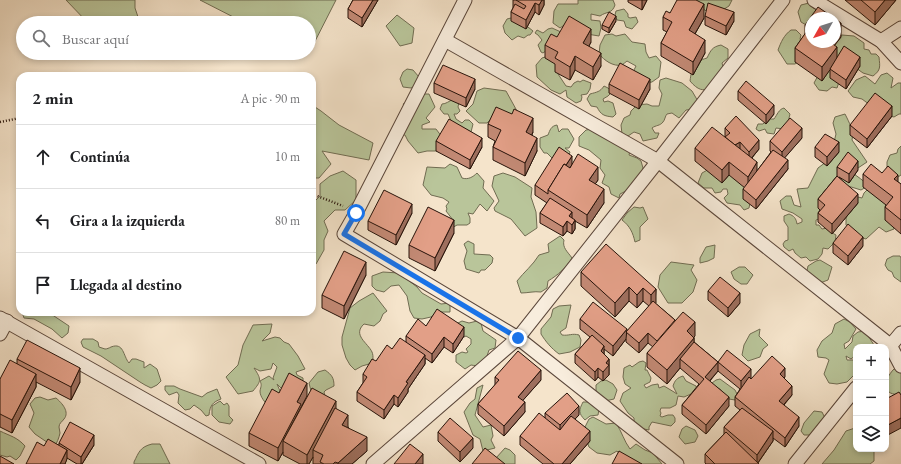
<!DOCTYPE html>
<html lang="es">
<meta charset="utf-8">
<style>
:root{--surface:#fff;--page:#f6f6f6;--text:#202124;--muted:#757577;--line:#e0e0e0}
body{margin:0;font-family:"EB Garamond",serif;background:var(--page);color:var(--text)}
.controls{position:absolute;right:12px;bottom:12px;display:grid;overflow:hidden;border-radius:8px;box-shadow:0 2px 6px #0003}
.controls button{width:36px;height:36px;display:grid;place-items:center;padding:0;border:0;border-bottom:1px solid var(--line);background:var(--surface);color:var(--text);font:20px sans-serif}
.compass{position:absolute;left:805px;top:12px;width:36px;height:36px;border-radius:50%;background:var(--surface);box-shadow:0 2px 6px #0003;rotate:231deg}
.stop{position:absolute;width:12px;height:12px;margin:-9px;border:3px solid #1a73e8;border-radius:50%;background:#fff}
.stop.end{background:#1a73e8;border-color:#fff;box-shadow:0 1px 4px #0008}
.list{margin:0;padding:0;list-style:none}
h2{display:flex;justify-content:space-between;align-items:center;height:52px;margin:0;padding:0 16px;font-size:17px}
h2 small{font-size:13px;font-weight:400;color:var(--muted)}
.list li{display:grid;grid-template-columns:26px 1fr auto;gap:12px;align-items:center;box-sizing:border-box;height:64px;padding:0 16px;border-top:1px solid var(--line)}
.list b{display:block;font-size:15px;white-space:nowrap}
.list em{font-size:13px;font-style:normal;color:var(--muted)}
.icon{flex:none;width:22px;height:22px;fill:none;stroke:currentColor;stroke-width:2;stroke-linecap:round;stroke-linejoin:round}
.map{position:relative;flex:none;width:901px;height:464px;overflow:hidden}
.search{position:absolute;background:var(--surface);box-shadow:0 2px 6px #0003;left:16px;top:16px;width:300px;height:44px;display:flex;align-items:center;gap:10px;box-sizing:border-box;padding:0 14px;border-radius:22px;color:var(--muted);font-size:15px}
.panel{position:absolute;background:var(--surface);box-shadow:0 2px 6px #0003;left:16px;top:72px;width:300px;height:244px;border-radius:12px}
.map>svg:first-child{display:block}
.green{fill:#b9c59a;stroke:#706c52}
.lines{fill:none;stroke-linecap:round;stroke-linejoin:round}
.street-casing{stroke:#5a463a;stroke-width:15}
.path{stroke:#261209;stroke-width:2.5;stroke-dasharray:1 2;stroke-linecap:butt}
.street{stroke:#f8eddd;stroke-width:13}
.wall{fill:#c28974;stroke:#261209}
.shaded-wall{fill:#9e6f5e;stroke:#261209}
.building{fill:#e29f87;stroke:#261209}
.route{stroke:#1a73e8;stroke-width:5}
</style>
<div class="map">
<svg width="901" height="464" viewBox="0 0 901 464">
<rect width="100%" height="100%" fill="#f5e4cb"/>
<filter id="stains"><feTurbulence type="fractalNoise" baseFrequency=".005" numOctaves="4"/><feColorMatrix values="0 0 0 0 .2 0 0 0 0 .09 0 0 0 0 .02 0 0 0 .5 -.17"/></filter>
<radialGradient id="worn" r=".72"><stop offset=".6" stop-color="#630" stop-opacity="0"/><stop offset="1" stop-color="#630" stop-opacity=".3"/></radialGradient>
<!-- green -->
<g class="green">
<path d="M66,0H135V8L140,23H88Z"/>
<path d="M200,0H336L309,53V23H245Z"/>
<path d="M578,0H613L615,5C612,14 607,11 600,16L591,14V20L600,21L601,28L599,36L587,34L567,23L560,28L553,23L554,11L558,4H578Z"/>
<path d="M688,0H732L729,6L721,11L708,12Z"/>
<path d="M809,3L813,8L819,10L811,18L808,26L801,22L798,12L801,5Z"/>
<path d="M624,9L628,14V17L630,18L636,17L638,22L632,29L626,27L624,21L617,20L615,15L616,11Z"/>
<path d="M397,15L414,28L412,43L400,46L386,26Z"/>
<path d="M511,18L518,19L533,31L530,35H528L524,38L518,36L512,40L505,33L503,26L507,19Z"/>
<path d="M552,28L561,32L562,39L543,53L541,52L538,45L542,40L538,35L535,33L537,30L543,33L548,29Z"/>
<path d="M791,30H796L801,35L800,39L804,45L800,61L795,64H787L778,50C781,42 784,35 791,30Z"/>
<path d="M612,34L616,36L625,34L632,42L645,44L646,52L649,58L656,56L661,62L659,77L652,82L645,83L639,79L634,70L636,66L627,61C625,62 624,64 622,65C613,67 604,60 599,54L600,45L605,35Z"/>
<path d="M842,35L854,36L864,43V49L869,50L871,54H876L879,57C880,67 881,70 873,76L863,73L856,68L837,63L832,42H835V38Z"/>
<path d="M721,45L728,49V58L722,63L724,71C713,84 706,100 690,81C692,67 693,62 707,58C711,50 712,47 721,45Z"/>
<path d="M548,56L555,62L560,70L558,74L566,86L571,87L574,83L578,81L580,82L583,80L591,83L590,89L587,94L581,95L582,97L581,101L576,103L567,97L566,90L560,94L551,90L537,77L536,65L542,58Z"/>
<path d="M829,64L839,82L837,88L832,87L827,91L819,90L814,83L820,72Z"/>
<path d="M407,69L413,70L419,77L417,85L411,88L403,87L400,79L403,72Z"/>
<path d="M887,73L893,78L891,88L898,83H901V114H899L894,117L882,114L862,99L853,97L848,91L856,80L865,76L875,84L881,75Z"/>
<path d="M666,78L682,83L692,91L699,103L695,109L686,110L679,118L672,113L667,114C665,116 665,120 663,122C660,126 656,125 652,128L655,133H659L657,138L643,141L640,134L634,132L628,136L622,134L621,125L624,118L630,115L631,111L637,105L647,104L652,106H659L662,94L659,88L660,80Z"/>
<path d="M604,86L608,88L612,92L608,96L603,99L604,102L608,101L613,103L616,114L613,117C604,116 601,115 597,107L591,106L587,99L590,94C597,92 600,92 604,86Z"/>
<path d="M484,88L506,91L517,111L508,118L494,116L487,123H479L466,111L473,104L477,91Z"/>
<path d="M422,94H429L435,107L426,118L430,122L422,125V129H436L442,137L438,151H427L418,153L408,141L405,135L395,134L399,114L406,108L403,104Z"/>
<path d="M454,99L459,102L458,107L460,111L457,114H454L456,119L462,123L465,120H469L473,124L471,132L452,123L448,114H444L440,109L442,104C446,104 449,101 454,99Z"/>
<path d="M312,105L321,111L339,125L373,143L369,160L322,151L331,164L319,178H312Z"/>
<path d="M784,108L790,114L788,122L784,129L776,128L774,134L767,133L765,129L759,131L756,129L758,124H763L768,119H774C777,115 779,109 784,108Z"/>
<path d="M845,114C849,122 854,131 852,140L867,162L852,172C857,177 864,180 868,186L861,190L848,186L819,219L816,220V225H819L822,229L827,228C830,230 833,234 836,235L835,242L828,249L823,248L822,254L818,259L810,261L806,257L801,258L795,253L793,249L789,251L784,247L783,244L785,241L788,240V227L784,221V216L789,214C794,216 796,218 797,224L802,222V219L793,213L782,209L780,201L786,196H791L794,205L801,207L797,189L808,188L818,168L826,162L834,142L836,134L833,123L835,117Z"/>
<path d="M557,125L559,132L562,129H568L574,139L569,148H565L570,152L568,158L554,160L547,153H544L540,147V138L548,135C550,130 551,126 557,125Z"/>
<path d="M592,129L630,151L629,155L637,158L641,161L643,168L636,192L626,191L620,194L619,198L611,194L609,187L602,183L605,175L600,168L601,160L589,150L579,146V137L586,130Z"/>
<path d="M901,146V175L898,177L887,169V162L890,155L897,153L898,149Z"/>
<path d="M450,164L457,167L462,178C468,180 473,177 477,173L484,181L483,188L494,201L487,211L480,204L473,214L468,213L470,218V223L467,225H457L450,229L453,220L446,211L447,209L446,206L449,202L443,198L431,195L423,185L427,167L445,168Z"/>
<path d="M711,168L733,173L745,183L750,203L749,208L744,210L740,205L727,203L724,198L728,194L727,189H723L721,192L715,193L712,188H704L698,183L702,173Z"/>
<path d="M343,171L356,180V200L345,210H335L324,221L328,231L324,240V250L316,264H312V204L320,196V184L330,176Z"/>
<path d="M503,173L515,177L532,188L531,197L536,212L537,228L525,236L511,219L495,211L494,208L499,201L492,186L494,176Z"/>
<path d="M868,189L891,203L890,217L894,229L886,232L879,227L866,239C857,237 852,232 846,225V212L858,197L862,198L864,193Z"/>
<path d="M634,207L640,208L643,207L648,219L640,227V240L635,242C633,233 630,226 622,220L627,213Z"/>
<path d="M560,236L564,240C562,248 568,252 572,258C566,268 558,275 548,281L547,288L541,292C534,291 528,293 521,293L517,281C524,272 533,265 539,255L549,252L548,244Z"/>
<path d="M468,241L474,244V254L490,255L493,258L492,263L485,270H481L479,273L466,269L464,261L467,251L464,244Z"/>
<path d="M715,245L714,258L708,261L700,263V258L706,247Z"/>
<path d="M893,256H900L901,258V282L894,277L892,272L888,270L885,265L887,259Z"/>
<path d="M820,260L832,267L828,280L820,283L806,275L808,266L816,261Z"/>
<path d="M671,262L694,265L691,270L697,280L693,292L682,303H668L658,287L660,275Z"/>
<path d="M739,267H745L753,275L747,284H741L734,279L731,272Z"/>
<path d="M383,272L399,273L417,287L422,293L441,304L450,303V312H438L431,317L422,319L414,318L410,311L407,296L399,285L391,286L384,292L376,290L372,286V276Z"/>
<path d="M373,293L387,311L383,314L380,321L374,326L364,324C352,335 368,343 372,352C373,354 373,357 373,359L369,364L362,366L355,370L350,365L346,358L342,345V337L350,308L359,301Z"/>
<path d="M571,305L566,328L560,332L562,335C569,336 572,333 579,335L581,340L580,347L570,352L559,354C551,348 546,342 541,334V329L551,317L553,309L559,306Z"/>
<path d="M22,312H48L69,326L68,333L62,338L52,329L34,319L24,318Z"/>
<path d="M844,319L850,322L856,329L849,341L844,344L845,349L852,342L853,336L858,332L865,331L874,345L873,347H856V355L851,359L846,356L847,360H856V373L847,382L837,384L829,383L824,374L829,360L826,358L818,357L817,350L822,341L832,333L835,324Z"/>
<path d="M462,321L469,323L477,321L481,323L483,331L496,340L495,348L489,350L487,356V359L481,366C477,365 475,366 471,365L465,369L456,362V355L462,352L466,353L468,352L466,349L471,344V339L466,336L464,337L454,325Z"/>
<path d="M272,324L270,333L262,341L275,337L280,338L284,342L289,344L298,356L305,369L296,372L297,375L303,378V382L287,394L277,384L283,398L268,406C265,402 260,397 260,391C261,386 262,385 260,381L269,376L274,380L273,378L277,367L273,363L271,369L260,371L254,368C262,380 261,381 253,391L238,394L226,377L238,365L243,345L253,325Z"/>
<path d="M760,329L759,336L768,345L763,349L760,357L748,361L742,355L744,345L750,334Z"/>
<path d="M83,339H93L98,342L99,347L105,349C107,349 109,348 111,347C124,342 123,356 129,363L132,359H136L144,362V368L150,364L157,369L161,381L157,385L151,388L145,385L140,382L101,356L83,347L81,342Z"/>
<path d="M643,361L646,363L645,370H647L651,378L650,382L644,385L646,388L652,385L658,384L659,388L664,386L674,392L677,394L673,386C675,380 677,378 683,376L686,381L696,386L698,391L684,397L678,396L676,405L670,408H661L660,411L661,413L660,416L662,417L668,415H673L675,418V422L671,426L652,422L649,427V430L644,429H639L634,423V418L628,413L620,401L623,393L631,388L625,384L623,377L624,368L630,365L632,367L639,362Z"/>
<path d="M894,369H899L901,373V394C882,397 883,380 894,369Z"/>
<path d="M325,370C332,375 334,378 334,386L326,390L324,392L325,396L312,395L309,383L318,372Z"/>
<path d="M720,379L735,390L737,394L735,400L729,399L720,389L713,386L712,383L716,380Z"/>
<path d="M606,380L613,384L617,390L614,399L605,401L596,392V385L601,381Z"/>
<path d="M483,385L475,415L483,427L491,425L493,436L491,440L495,448L483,451L480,439L473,435L464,412L470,403L475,399L477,388Z"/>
<path d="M165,386H174L180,389L202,397L207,393L217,389L221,399C213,402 210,405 209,415L206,416L201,410L194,405L190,409L185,410L178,403L179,395L177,392L169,395L165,390Z"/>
<path d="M40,397L48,400L56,398C62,403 70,412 64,419C62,422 59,423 59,427C59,429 60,431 60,433C59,438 57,443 54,447L35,434L29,427L34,413L30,404L35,398Z"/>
<path d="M220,401L224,405L227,403L229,406V416L233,420L230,424L219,422L212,415V406Z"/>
<path d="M583,402H589L599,409L598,415L590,416L585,420C578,413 579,410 583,402Z"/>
<path d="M814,411L822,412L825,418L814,435H804L801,431L804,423Z"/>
<path d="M593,417L606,424L616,423C622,432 624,441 630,449L636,444L645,450L653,453L662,464H628L617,451L610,455L597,453L589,447L583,431L589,419Z"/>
<path d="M686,426L695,430L698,436L695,442L685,444L679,437L682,429Z"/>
<path d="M855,428H856V449H874V461L870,464H822L834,450L846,431Z"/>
<path d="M0,431C10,436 17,437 25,446L20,456L16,460L10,456L7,457L0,455Z"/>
<path d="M152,444H160L170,464H134V462C139,452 140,447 152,444Z"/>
<path d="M505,448L510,450L515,455V464H501L496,458Z"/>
</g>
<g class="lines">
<defs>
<g id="street">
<path d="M465,0L356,213L344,234L518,338L677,464"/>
<path d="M814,0L881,41L901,63"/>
<path d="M445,40L658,161L890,345L901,366"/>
<path d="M881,41L901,28"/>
<path d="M0,318L259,464"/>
<path d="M0,334L7,321"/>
<path d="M886,351L901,333"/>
<path d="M373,464L518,338L658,161L783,0"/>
<path d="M795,464L856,388"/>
</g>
</defs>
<!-- street casing -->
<use href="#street" class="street-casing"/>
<!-- path -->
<g class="path">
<path d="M0,122L20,118"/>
<path d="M312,194L343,206"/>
</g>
<!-- street -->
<use href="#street" class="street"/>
</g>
<!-- wall -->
<g class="wall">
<path d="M353,0H378L362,27L348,18V9Z"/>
<path d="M513,0H544V5L539,15L535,12L526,29L511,21V12L513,8Z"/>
<path d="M628,0H647L642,10L628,2Z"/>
<path d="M845,0H896L875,25Z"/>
<path d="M670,13L704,18L695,34L705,53L693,75L661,56V43L667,32L663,30V17Z"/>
<path d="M705,16L734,21L726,35L705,25Z"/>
<path d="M616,21L609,33L602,29V25Z"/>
<path d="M805,25L841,37L834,45L837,58L860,66L846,89L830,78V69L822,81L795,62V48L805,34Z"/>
<path d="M557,37L591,42L589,46L601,66L593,80L575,70L570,80L555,72V64L545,58V45Z"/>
<path d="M434,83L475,89L466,107L434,93Z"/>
<path d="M609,84L650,89L639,109L609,93Z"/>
<path d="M738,91L774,114L766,124L738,100Z"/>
<path d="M892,116L867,148L850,135V125Z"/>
<path d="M488,124L533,132L532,135L537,151L525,176L493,160V147L495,141L488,137Z"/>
<path d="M725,128L759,149L752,158L757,171L771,152L770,151V141L802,138L784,158L788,169L756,209L743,199V189L745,188L729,175L722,183L695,161V148L725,137Z"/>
<path d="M436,141L482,147L470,169L436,151Z"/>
<path d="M815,147L839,152L827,166L815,157Z"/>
<path d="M572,164L598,180L595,184L604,203L587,228L575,221V229L572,234L567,231L563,236L540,223V213L547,203L535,195V185Z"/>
<path d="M837,167L858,170L849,183L839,177L858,203L832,234L818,222V213L820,210L818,208V199L837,176Z"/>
<path d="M882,173L901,184V234L885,220V207L886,205L863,187V174Z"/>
<path d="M412,213L396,245L368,230V221Z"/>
<path d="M454,233L435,271L409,258V245Z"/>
<path d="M833,243L863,246L848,265L833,253Z"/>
<path d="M581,272L656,289L655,303L675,320L695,336L694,337V342L718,362L751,379L785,377L784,378L792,395L784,405L799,426L785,447L773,438V441L758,463L759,464H706L705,463V454L724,434V427L740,410L735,406V397L740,389L718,371L710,381L729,406L706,434L682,414V405L699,384L680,368L667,384L647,367V353L653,347L648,343L639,353L626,342V339L613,356L604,349V354L609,359V375L603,381L598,377L595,381L575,363V354L590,337L580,329V319L627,332L649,306L643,301L637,308L629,301L615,317L581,286Z"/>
<path d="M366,275L344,319L322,308V295Z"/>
<path d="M708,291L740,303L728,317L708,300Z"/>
<path d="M426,326L464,336L453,353L444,347L432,363L425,358V364L408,389V392L398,407L394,404L384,419L357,401V392L363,383V374L376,361L392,349L406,342V336Z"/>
<path d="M17,359L80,382L71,400L36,382V387L12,433L0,427V379L17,364Z"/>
<path d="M495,377L541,380L522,401L525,412L504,436L478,414V404L495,385Z"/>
<path d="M279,393L307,396L336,409L348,427L367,451L352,464H313V457L309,464H300L283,455V452L278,461L249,446V433Z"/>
<path d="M545,413L579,415L575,419L590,441L570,464H543L520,445V436L545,418Z"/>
<path d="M438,432L473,448L460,462L438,441Z"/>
<path d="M59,443L94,445L82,464H77L67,458L65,464H26L44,446L59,445Z"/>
</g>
<!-- shaded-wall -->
<g class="shaded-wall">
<path d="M373,0H378L362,27V18Z"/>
<path d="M542,0H544V5L539,15V5Z"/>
<path d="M642,0H647L642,10Z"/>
<path d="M885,0H896L875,25V12Z"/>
<path d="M535,3V12L526,29V20Z"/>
<path d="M704,4V18L689,44V30Z"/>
<path d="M734,12V21L726,35V26Z"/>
<path d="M616,16V21L609,33V28Z"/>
<path d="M841,23V37L828,54V42H835V31Z"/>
<path d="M591,29V42L583,57V43Z"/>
<path d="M705,40V53L693,75V62Z"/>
<path d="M837,47V60L822,81V67Z"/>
<path d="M601,53V66L593,80V67Z"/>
<path d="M575,56V70L570,80V67Z"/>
<path d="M860,57V66L846,89V80Z"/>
<path d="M475,79V89L466,107V98Z"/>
<path d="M650,79V89L639,109V100Z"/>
<path d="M774,105V114L766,124V115Z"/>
<path d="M892,106V116L867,148V139Z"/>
<path d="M533,118V132L526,146V132Z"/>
<path d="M802,128V138L782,161V152Z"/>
<path d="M482,138V147L470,169V160Z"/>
<path d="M537,138V151L525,176V163Z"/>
<path d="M759,140V149L749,161V152Z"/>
<path d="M740,142V151L735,145Z"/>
<path d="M839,142V152L827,166V157Z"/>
<path d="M572,156V165L549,191Z"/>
<path d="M788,160V169L756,209V200Z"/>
<path d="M858,161V170L849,183V174Z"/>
<path d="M729,162V175L722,183V170Z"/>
<path d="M757,162V175L748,190V177Z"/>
<path d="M598,167V180L589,193V180Z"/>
<path d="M898,175V188L894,179Z"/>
<path d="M604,189V203L587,228V215Z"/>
<path d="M858,194V203L832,234V224Z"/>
<path d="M412,204V213L396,245V235Z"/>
<path d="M572,212V221L569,216Z"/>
<path d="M454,220V233L435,271V258Z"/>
<path d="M575,220V229L572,234V225Z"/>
<path d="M567,221V231L563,236V227Z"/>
<path d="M863,237V246L848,265V256Z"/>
<path d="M366,262V275L344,319V306Z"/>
<path d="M629,287V301L615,317V303Z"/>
<path d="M643,288V301L637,308V295Z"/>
<path d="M656,289V303L651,308V295Z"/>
<path d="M740,293V303L728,317V308Z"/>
<path d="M695,322V336L687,345V331Z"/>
<path d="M464,327V336L453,353V344Z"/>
<path d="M627,329L626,339L613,356V346Z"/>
<path d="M648,333V343L639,353V343Z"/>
<path d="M444,337V347L432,363V354Z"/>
<path d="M694,338V351L680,359V368L667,384V370Z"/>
<path d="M604,346V356L601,351Z"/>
<path d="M425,355V364L408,389V392L398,407V398L406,382Z"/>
<path d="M609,359V375L603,381V372L606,363Z"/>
<path d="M718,362V371L705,386V377Z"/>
<path d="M80,368V382L71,400V387Z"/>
<path d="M598,368V377L595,381V372Z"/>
<path d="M785,368V377L780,383V374Z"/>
<path d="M751,369V378L741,390V381Z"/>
<path d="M541,370V380L518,406V397Z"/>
<path d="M36,374V387L12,433V420Z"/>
<path d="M307,383V396L283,441V452L278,461V448L297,402Z"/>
<path d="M792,386V395L779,410V401Z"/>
<path d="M394,395V404L384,419V410Z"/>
<path d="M729,397V406L706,434V425Z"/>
<path d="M336,401V415L313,450V457L309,464H307V455Z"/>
<path d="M525,402V412L504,436V426Z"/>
<path d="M579,406V415L560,435V425Z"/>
<path d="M348,415V428L342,425Z"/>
<path d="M799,417V426L785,447V438Z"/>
<path d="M901,418V428L886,436V426Z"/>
<path d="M590,431V441L570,464H562Z"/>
<path d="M773,431V441L757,464V455Z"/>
<path d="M94,435V445L82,464H81V457Z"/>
<path d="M367,437V451L352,464H338V463Z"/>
<path d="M473,438V448L460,462V452Z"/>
<path d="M67,450V459L65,464H60Z"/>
<path d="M423,454V464H415Z"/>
</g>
<!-- building -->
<g class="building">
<path d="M353,0H373L362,18L348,9Z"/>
<path d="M516,0H542L539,5L535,3L526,20L511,12L515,4L524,9L526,6Z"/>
<path d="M677,0H696L704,4L689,30L705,40L693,62L661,43L672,22L663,17L666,11L670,13Z"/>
<path d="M861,0H885L875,12Z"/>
<path d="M708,3L734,12L726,26L705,16Z"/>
<path d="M818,7L834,18H811V42H830L837,47L822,67L795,48L809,28L805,25Z"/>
<path d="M609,12L616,16L609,28L602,25Z"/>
<path d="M569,16L591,29L583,43L601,53L593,67L575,56L570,67L555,58L558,52L545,45L551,34L557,37Z"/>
<path d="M835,19L841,23L835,31Z"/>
<path d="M844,46L860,57L846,80L830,69Z"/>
<path d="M620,63L650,79L639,100L609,84Z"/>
<path d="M443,65L475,79L466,98L434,83Z"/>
<path d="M746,81L774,105L766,115L738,91Z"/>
<path d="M875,93L892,106L867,139L850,125Z"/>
<path d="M496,107L512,114L514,109L533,118L526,132L537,138L525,163L493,147L501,130L488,124Z"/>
<path d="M736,116L759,140L749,152L740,142L735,145L725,137L730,133L725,128Z"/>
<path d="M790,118L802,128L782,152L770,141Z"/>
<path d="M449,119L482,138L470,160L436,141Z"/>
<path d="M712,127L757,162L748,177L729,162L722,170L695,148Z"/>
<path d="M825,134L839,142L827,157L815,147Z"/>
<path d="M559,147L572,156L566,165L564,164L548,190V194L535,185Z"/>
<path d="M773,150L788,160L756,200L743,189Z"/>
<path d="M848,152L858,161L849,174L837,167Z"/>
<path d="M578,154L598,167L589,180L604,189L587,215L548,190L564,164L570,168Z"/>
<path d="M871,164L882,173L888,166L898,175L894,179L901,184V220L885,207L893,197L863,174Z"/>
<path d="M837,176L858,194L832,224L818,213L825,205L818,199Z"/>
<path d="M384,190L412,204L396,235L368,221Z"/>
<path d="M550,198L572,212L569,216L575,220L572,225L567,221L563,227L540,213Z"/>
<path d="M428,207L454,220L435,258L409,245Z"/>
<path d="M848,224L863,237L848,256L833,243Z"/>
<path d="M606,244L656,289L651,295L643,288L637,295L629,287L615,303L581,272Z"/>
<path d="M344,251L366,262L344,306L322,295Z"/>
<path d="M720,277L740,293L728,308L708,291Z"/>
<path d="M653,301L675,320L657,341L648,333L639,343L626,332Z"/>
<path d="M593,302L627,329L613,346L580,319Z"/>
<path d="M437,309L464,327L453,344L444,337L432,354L406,336L418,319L426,326Z"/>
<path d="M683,312L695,322L687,331L694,338L667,370L647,353Z"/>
<path d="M592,335L604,346L601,351L609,359L606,363L609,365L603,372L598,368L595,372L575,354Z"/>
<path d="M400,338L425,355L406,382L408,383L398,398L394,395L384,410L357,392L367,377L363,374L372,359L376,361L387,345L392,349Z"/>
<path d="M27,340L80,368L71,387L17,359Z"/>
<path d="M694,342L718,362L705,377L729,397L706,425L682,405L704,379L680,359Z"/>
<path d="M727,350L751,369L741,381L718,362Z"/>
<path d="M518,351L541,370L518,397L525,402L504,426L478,404L499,380L495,377Z"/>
<path d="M772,356L785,368L780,374L792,386L779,401L799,417L785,438L735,397L749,377L751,379Z"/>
<path d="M10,360L36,374L12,420L0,414V379Z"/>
<path d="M289,373L307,383L297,402L301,404L278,448L249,433L272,389L279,393Z"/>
<path d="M312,388L336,401L307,455L283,441Z"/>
<path d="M899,392L901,395V418L886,426V399Z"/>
<path d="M567,393L579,406L560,425L545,413Z"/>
<path d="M335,408L348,415L342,425L367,437L338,463L335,462L333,464H324L320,462L323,455L313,450Z"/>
<path d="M742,408L773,431L757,455L724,427Z"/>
<path d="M539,413L560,430L571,416L590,431L562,464H554L520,436Z"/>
<path d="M450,418L473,438L460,452L438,432Z"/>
<path d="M70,422L94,435L81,457L59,443Z"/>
<path d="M726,432L759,464H715L705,454Z"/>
<path d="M48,439L67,450L60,464H26L37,442L44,446Z"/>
<path d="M410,444L423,454L415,464H394Z"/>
<path d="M485,448L505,464H472Z"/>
<path d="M619,451L642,464H612Z"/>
<path d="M0,456L14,464H0Z"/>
</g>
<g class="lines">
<!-- route -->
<path class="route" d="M356,213L344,234L518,338"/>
</g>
<rect width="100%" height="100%" filter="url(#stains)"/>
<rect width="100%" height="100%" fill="url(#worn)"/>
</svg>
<div class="controls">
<button>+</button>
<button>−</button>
<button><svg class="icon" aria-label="layers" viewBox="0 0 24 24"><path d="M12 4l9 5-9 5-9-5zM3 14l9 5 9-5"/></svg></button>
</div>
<svg class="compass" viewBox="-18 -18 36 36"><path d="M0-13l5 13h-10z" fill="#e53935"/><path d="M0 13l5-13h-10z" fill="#757577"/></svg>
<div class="stop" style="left:356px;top:213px"></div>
<div class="stop end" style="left:518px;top:338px"></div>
<div class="search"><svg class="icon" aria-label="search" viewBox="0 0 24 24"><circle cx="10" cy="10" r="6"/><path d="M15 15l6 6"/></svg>Buscar aquí</div>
<section class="panel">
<h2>2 min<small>A pie · 90 m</small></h2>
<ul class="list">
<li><svg class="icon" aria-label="ahead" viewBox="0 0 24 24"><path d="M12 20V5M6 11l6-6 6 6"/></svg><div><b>Continúa</b></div><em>10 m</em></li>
<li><svg class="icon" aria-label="left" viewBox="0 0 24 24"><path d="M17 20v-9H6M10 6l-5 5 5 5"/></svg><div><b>Gira a la izquierda</b></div><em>80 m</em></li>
<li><svg class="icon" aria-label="arrive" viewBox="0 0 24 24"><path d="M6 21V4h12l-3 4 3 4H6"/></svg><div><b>Llegada al destino</b></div></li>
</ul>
</section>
</div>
